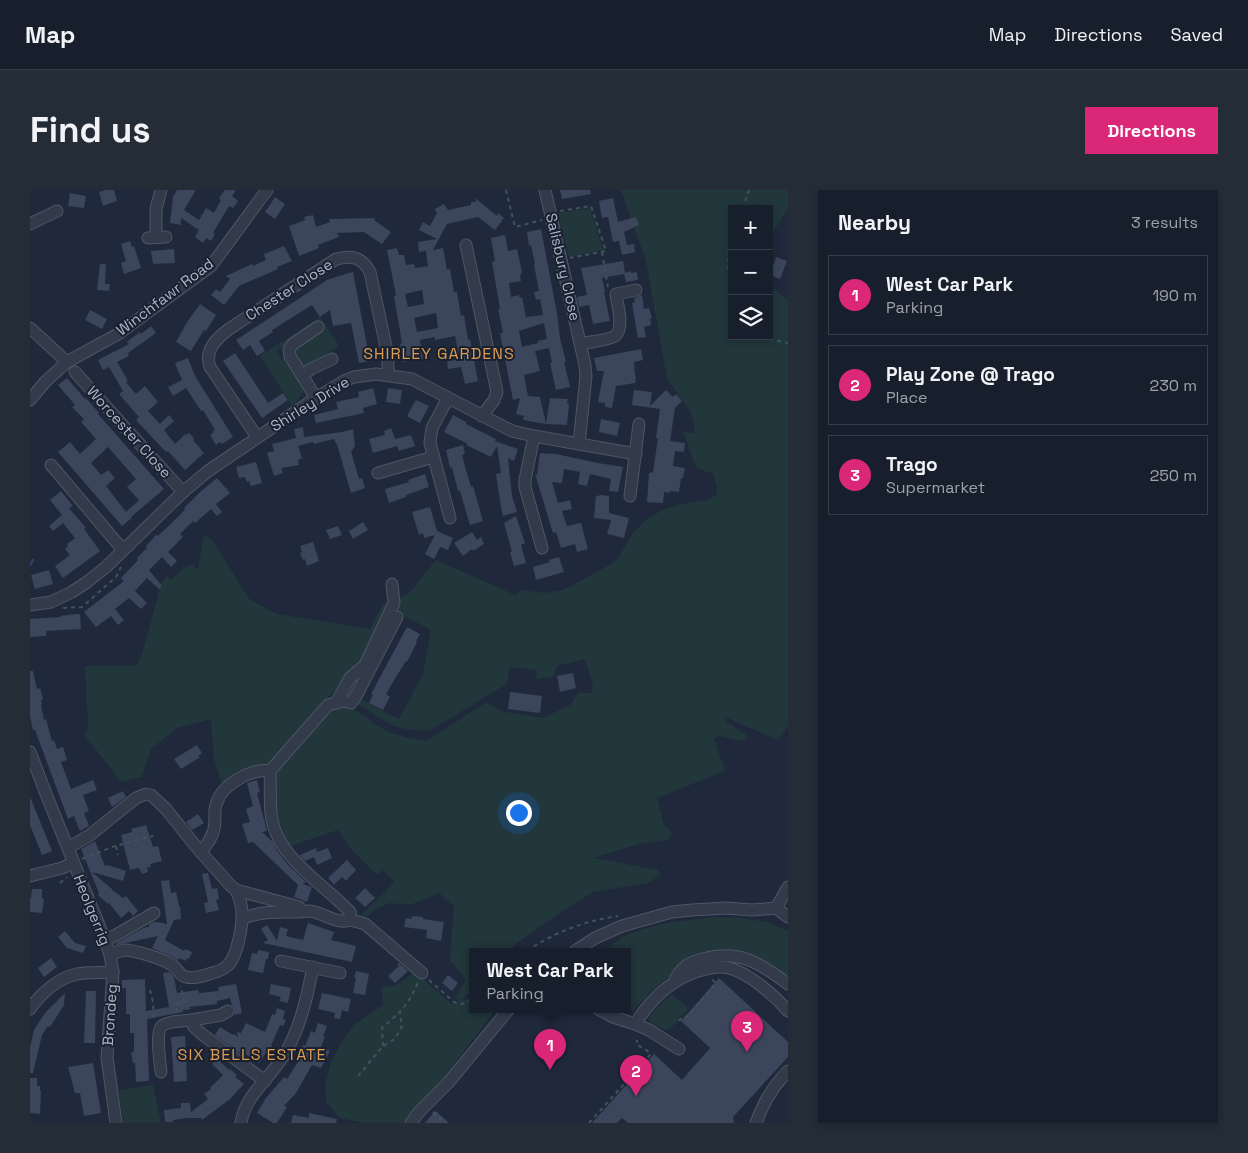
<!DOCTYPE html>
<meta charset="utf-8">
<style>
:root{--surface:#171f2c;--page:#242c38;--text:#f1f3f6;--muted:#9ea2a9;--line:#363d48;--accent:#db2777}
body{margin:0;font-family:"Space Grotesk",sans-serif;background:var(--page);color:var(--text)}
.controls{position:absolute;right:15px;top:15px;display:grid;overflow:hidden;border-radius:0px;box-shadow:0 2px 8px #0003}
.controls button{width:45px;height:45px;display:grid;place-items:center;padding:0;border:0;border-bottom:1px solid var(--line);background:var(--surface);color:var(--text);font:25px sans-serif}
.you{position:absolute;left:488px;top:622px;width:18px;height:18px;margin:-12px;border:4px solid #fff;border-radius:50%;background:#1a73e8;box-shadow:0 0 0 8px #1a73e833}
.badge{display:grid;place-items:center;width:32px;height:32px;border-radius:50%;background:var(--accent);color:#fff;font-size:16px;font-weight:700}
.pin{position:absolute;translate:-50% -41px;filter:drop-shadow(0 1px 2px #0008)}
.pin::after{content:'';position:absolute;top:26px;width:18px;height:15px;background:inherit;clip-path:polygon(0 0,100% 0,50% 100%)}
.popup{position:absolute;left:439px;top:758px;width:162px;height:65px;box-sizing:border-box;display:grid;place-content:center;border-radius:0px;background:var(--surface);filter:drop-shadow(0 1px 4px #0005);font-size:16px;white-space:nowrap;color:var(--muted)}
.popup b{font-size:19px;color:var(--text)}
.popup::after{content:'';position:absolute;left:50%;top:100%;margin-left:-10px;border:10px solid transparent;border-top-color:var(--surface)}
.list{margin:0;padding:0;list-style:none}
h2{display:flex;justify-content:space-between;align-items:center;height:65px;margin:0;padding:0 20px;font-size:21px}
h2 small{font-size:16px;font-weight:400;color:var(--muted)}
.list li{display:grid;grid-template-columns:32px 1fr auto;gap:15px;align-items:center;box-sizing:border-box;height:80px;margin:0 10px 10px;padding:0 10px;border:1px solid var(--line);border-radius:0px}
.list b{display:block;font-size:19px;white-space:nowrap}
.list p{margin:0;font-size:16px;white-space:nowrap;color:var(--muted)}
.list em{font-size:16px;font-style:normal;color:var(--muted)}
.icon{flex:none;width:28px;height:28px;fill:none;stroke:currentColor;stroke-width:2;stroke-linecap:round;stroke-linejoin:round}
.map{position:relative;flex:none;width:758px;height:933px;overflow:hidden;border-radius:0px}
header{display:flex;align-items:center;gap:30px;box-sizing:border-box;height:70px;padding:0 25px;background:var(--surface);border-bottom:1px solid var(--line)}
header strong{font-size:24px}
nav{display:flex;gap:28px;margin-inline-start:auto;font-size:18px}
.intro{display:flex;align-items:center;justify-content:space-between;box-sizing:border-box;height:120px;padding:0 30px}
h1{margin:0;font-size:35px}
.button{padding:12px 22px;border-radius:0px;background:var(--accent);color:#fff;font-size:18px;font-weight:700}
main{display:flex;gap:30px;padding:0 30px}
aside{flex:1;background:var(--surface);border-radius:0px;box-shadow:0 2px 8px #0003}
.map>svg:first-child{display:block}
.green{fill:#21373c}
.lines{fill:none;stroke-linecap:round;stroke-linejoin:round}
.stream{stroke:#304062;stroke-width:2.5}
.building{fill:#3b455c;fill-rule:evenodd}
.minor-casing{stroke:#4e5666;stroke-width:13}
.path{stroke:#3f545a;stroke-width:2;stroke-dasharray:4 4;stroke-linecap:butt}
.minor{stroke:#333b4b;stroke-width:11}
.labels{text-anchor:middle;stroke-width:4;stroke-linejoin:round;paint-order:stroke}
.street-label{font-size:15px;fill:#aeb6c8;stroke:#192030}
.neighbourhood-label{font-size:16px;letter-spacing:1px;fill:#dd9c54;stroke:#192030}
</style>
<header>
<strong>Map</strong>
<nav><a>Map</a><a>Directions</a><a>Saved</a></nav>
</header>
<div class="intro"><h1>Find us</h1><a class="button">Directions</a></div>
<main>
<div class="map">
<svg width="758" height="933" viewBox="0 0 758 933">
<rect width="100%" height="100%" fill="#1f293b"/>
<!-- green -->
<g class="green">
<path d="M591,0H758V19L739,48V19H702V146H739V95L758,110V536L748,550L693,526L698,533L718,546L713,551L690,546L684,548L695,581L627,608L634,635L642,642L639,650L608,654L564,668L628,680L631,685L618,693L563,702L528,724L487,753L480,761H442V800L432,810H442V819H466L405,899L373,933H336L310,928L297,913L295,896L300,875L308,858L324,835L353,815L351,797C366,797 373,792 384,782L422,814L430,810L425,808L436,790L420,770L424,716L409,703L380,715L360,713L346,719L336,727L330,726L365,692L352,680L347,685L323,661L308,640L260,656L253,641L248,625L244,603L245,584L303,517C329,514 337,531 357,541C370,546 382,549 396,551L457,512L470,521L513,528L540,515L548,503H562L563,496L555,469L527,476L523,487L506,489L507,480L479,477L477,494L406,537L398,541L375,539L363,536L328,514L330,509L369,529L393,484L401,440L365,421L369,409L381,401L406,370L485,405L491,400L515,403L533,400L583,373L588,368L603,343L616,330L632,320L652,314L677,310L686,305L687,297L683,283L674,281L666,277L653,242L664,243L665,236L660,221L637,188L616,71Z"/>
<path d="M560,18L573,60L539,67L528,23Z"/>
<path d="M290,127L308,154V157L276,177L270,175C266,169 264,164 267,157L294,140L290,133L246,161L252,170L256,167L276,199C269,205 268,212 262,216L258,209L230,166Z"/>
<path d="M174,344L182,350L220,410L247,424L340,439L354,412L360,416L343,451L326,478L305,500L274,536L237,576L193,598L184,569L181,529L147,538L121,559L112,587L91,592L54,544L58,539V532L55,476H106L112,464L127,410L129,396L137,385L141,390L151,380L162,374L168,379Z"/>
<path d="M683,727L712,728L736,732L758,741V787L714,765L642,788L640,786L623,799L604,820C597,822 590,822 584,819H598V761H574L592,747L607,741L636,733Z"/>
<path d="M642,805L659,818L641,838L636,840L620,832L619,827L637,808Z"/>
<path d="M123,895L131,933H93L89,900Z"/>
</g>
<g class="lines">
<!-- stream -->
<path class="stream" d="M0,375L3,370"/>
</g>
<!-- building -->
<g class="building">
<path d="M76,0H84L87,11L73,16L69,2Z"/>
<path d="M147,0H166L154,20L169,30L176,18L184,23L191,10L189,8L195,0H206L202,6L208,11L203,18L199,16L183,43L185,44L181,51L176,48L173,53L165,47L169,40L151,28V35L140,33L143,7Z"/>
<path d="M530,0H560L561,4L532,9Z"/>
<path d="M40,3L56,6L54,18L38,16Z"/>
<path d="M245,7L255,14L245,29L235,22Z"/>
<path d="M445,8L467,26L468,23L474,28L471,31H472L465,40L448,27L417,34L403,60L413,58L417,80L420,79L424,102H427L431,126L434,125L438,150L440,149L448,191L435,194L431,177L418,179L417,171L425,170L423,162L428,161L425,146L405,150V147L390,150L393,169L373,172L370,154L372,153L364,106L366,105L357,60L367,58L369,65H374L376,75L384,74L385,78L398,76L396,61L389,62L388,52L407,49L389,40L393,32L400,36L407,23L405,19L414,14L418,20L441,15V12H446ZM392,100L394,114L378,117L375,104ZM406,123L408,138L387,142L384,128Z"/>
<path d="M583,8L588,32L606,27L609,35L594,42L597,55L604,54L605,62L592,65L589,51L583,52L578,27L572,28L569,11Z"/>
<path d="M283,25L286,37L300,32L299,29L345,28L344,30L361,42L352,54L334,42L307,43L309,47L288,55L289,58L269,66L259,36L275,30L274,27Z"/>
<path d="M511,39L527,123L530,148L536,172H534L540,197L526,200L520,173H522L519,158L505,161L510,181L494,185L498,206L510,207L516,234L493,230L494,226L486,224L490,208L483,210L479,190L470,143H473L468,119H470L462,72L465,71L461,48L475,45L478,61L487,59L492,82L490,86L491,91L479,93L481,107L489,105L490,108L492,107L496,127L513,125L510,109L506,110L504,102L509,101L504,75L505,74L501,55L499,56L497,42ZM514,133L517,149L508,151V153L492,157L489,141Z"/>
<path d="M100,51L102,57L104,56L111,78L94,84L91,73L96,71L91,54Z"/>
<path d="M254,56L262,71L247,77L248,79L209,96L194,115L181,105L186,99L190,102L200,89L196,86L222,74L223,76L236,70L234,64Z"/>
<path d="M144,59L145,73L123,74L121,61Z"/>
<path d="M746,67L757,71L750,89L740,85Z"/>
<path d="M593,71L595,83L601,81V83L607,82L608,90L596,92L594,84L572,88L575,102H574L580,131L563,134L559,115L549,117L547,107L557,105L551,78Z"/>
<path d="M70,74H76L75,94H80L79,101L67,100Z"/>
<path d="M323,82L340,171L329,173L321,133L303,136L300,120L290,127L282,115L242,140L243,142L229,151L235,161L227,166L220,155L213,160L206,150L297,90L312,85Z"/>
<path d="M612,105L614,119L619,118L622,128L620,129L621,135L614,137L616,147L608,148L602,113L605,112L604,108Z"/>
<path d="M170,114L186,125L176,141L174,140L161,161L146,152L157,132Z"/>
<path d="M60,120L77,129L72,139L55,130Z"/>
<path d="M121,136L126,143L98,163L99,166L87,172L98,191L96,192L106,204L115,196L128,212L118,221L130,234L139,225L144,231L134,240L145,254L155,244L156,245L159,243L164,248L163,250L174,263L155,280L138,261L136,262L106,230L109,227L89,204L93,201L79,177L73,180L68,170L99,154L97,152L110,142L111,144Z"/>
<path d="M611,159L613,170L604,172L605,179H604L606,189L605,193L586,196L582,218L575,217V213L568,212L574,181H567L564,168Z"/>
<path d="M205,163L238,213L253,203L258,210L232,228L193,171Z"/>
<path d="M158,168L165,186L203,247L192,254L190,252L186,255L180,245L184,242L183,241L185,240L173,220L171,221L156,198L143,206L138,197L152,190L145,173Z"/>
<path d="M37,188L55,209L56,208L69,223L68,224L134,299L101,327L102,328L92,336L28,262L40,252L50,264L66,249L51,232L54,229L42,217L45,215L28,195ZM78,257L106,289L97,297L109,310L96,322L76,296L85,288L78,280L71,285L61,273Z"/>
<path d="M343,198L347,214L333,218L334,223L286,233L284,225L308,219L306,212L329,207L328,202Z"/>
<path d="M358,198L372,200L370,214L356,212Z"/>
<path d="M604,200L622,202L620,216L636,200L643,207L646,204L652,211L645,218L640,251L655,253L654,262L645,261L643,276L655,278L653,288H651L649,302L640,301V303L634,302L633,313L617,312L619,283L623,282L628,248H626L630,219L602,215Z"/>
<path d="M520,208L538,209L537,214H539L537,235L516,234Z"/>
<path d="M386,210L399,216L390,233L378,227V224Z"/>
<path d="M423,225L436,232V234L466,249L465,251L488,259L484,271L478,268L482,306L487,322L473,326L470,311L466,284L471,283L467,256L461,267L436,255L438,254L414,242Z"/>
<path d="M571,229L590,233L587,246L569,242Z"/>
<path d="M273,237L274,247L312,242L323,239L325,256L321,262L329,289L332,288L335,298L321,303L307,254H306L304,249L284,254L283,252L268,256L272,268L268,270L269,275L251,278L253,283L244,286L237,263L244,261L242,254L266,248L264,239Z"/>
<path d="M361,238L365,249L381,245L385,256L369,261L367,256L343,263L339,249L355,245L354,241Z"/>
<path d="M433,255L435,264L432,265L436,280L441,297L443,296L453,331L440,335L430,301H428L422,277L420,278L416,260Z"/>
<path d="M510,263L526,264L568,273L593,277L588,302L579,301L581,289L560,284L557,296L548,294L550,282L534,279L532,293L522,292L528,313L540,310L542,319L532,321L537,336L551,333L558,359L547,362L545,354L531,358L526,342L523,343L505,284L507,285Z"/>
<path d="M226,272L232,293L221,296L219,291L217,292L215,287L209,288L206,277Z"/>
<path d="M395,284L399,297L376,305V307L359,313L355,299L379,292L378,290Z"/>
<path d="M187,288L200,303L186,314L192,322L187,326L181,319L165,333L163,331L150,344L153,347L138,362L147,371L141,377L132,367L119,380L132,396L129,399L117,388L105,401L117,413L111,419L99,408L85,419L94,430L88,435L81,426L66,437L54,422L94,391L91,388L108,370L107,368L117,358L116,356L126,345L128,346L155,320L154,318L169,303Z"/>
<path d="M31,301L43,316L39,318L56,338L54,339L70,361L33,388L25,376L40,365L35,359L38,356L37,354L45,348L33,333L23,341L19,336L32,325L20,310Z"/>
<path d="M572,305L579,306V323L599,328L594,348L577,344L581,330L564,328L566,306Z"/>
<path d="M400,317L407,341L423,348L418,360L410,357L404,369L395,364L405,345L394,348L393,343L389,345L382,322Z"/>
<path d="M486,326L495,353L491,355L496,373L484,376L480,362H482L474,333Z"/>
<path d="M333,332L338,340L323,349L319,341Z"/>
<path d="M308,336L312,345L300,349L296,340Z"/>
<path d="M442,342L447,350L451,347L454,354L443,361L442,359L433,366L424,353Z"/>
<path d="M283,352L289,371L277,376L275,369L273,370L270,363L272,362L270,356Z"/>
<path d="M529,367L534,382L506,390L503,377L520,372L519,370Z"/>
<path d="M19,380L23,394L5,399L1,385Z"/>
<path d="M46,424H50L51,439L16,441V446L0,447V429L31,427L30,426Z"/>
<path d="M377,437L390,444L386,451L387,452L377,472L376,471L366,487L356,504L360,507L353,520L339,513L343,505L341,504Z"/>
<path d="M0,481H3L7,499L10,498L13,509L11,510L12,514L11,515L14,530L16,529L22,551L24,550L27,559L33,557L37,570L31,572L41,599L63,590L67,600L53,605L59,621L54,623L59,636L50,641L44,626L38,629L5,540H3L0,526Z"/>
<path d="M543,483L546,498L530,502L527,486Z"/>
<path d="M480,502L512,506L510,523L478,519Z"/>
<path d="M167,555L172,563L168,566L170,567L151,579L144,569Z"/>
<path d="M227,590L230,602L227,603L237,641L232,642L243,652L248,662L258,675L276,692L273,694L282,697L277,712L264,707L268,695L223,652L218,653L212,634L220,632L216,619L223,616L217,593Z"/>
<path d="M93,601L96,607L82,617L78,608Z"/>
<path d="M0,609H1L22,661L12,665L0,635Z"/>
<path d="M168,624L174,633L162,640L156,632Z"/>
<path d="M116,635L123,657L128,656L132,671L120,674L121,677H117L118,682L112,684L109,678L100,680L91,645L102,642L101,639Z"/>
<path d="M65,651L75,676L78,675L96,681L93,691L62,682L83,700L82,701H84L93,708L96,706L108,721L103,726L99,721L91,728L79,713L78,714L68,705L69,703L51,659Z"/>
<path d="M286,658L287,662L298,658L302,668L287,675L284,667L275,671L271,667L270,665Z"/>
<path d="M317,670L326,680L316,691L312,687L304,695L298,688Z"/>
<path d="M178,683L182,699L187,698L189,709L186,710L189,720L176,723L174,713L178,712L172,684Z"/>
<path d="M139,690L141,703L146,702L149,716H150L151,729L144,730L135,750L154,761L155,759L162,762L159,769L157,768L156,771L149,768L148,770L141,766L122,758L128,746L86,755L85,754L113,738L119,737V734L124,732L134,733V734H137L131,691Z"/>
<path d="M335,698L345,708L335,717L325,708Z"/>
<path d="M2,699H12V709H14L12,723L0,722V708H1Z"/>
<path d="M382,726L393,727V729L414,732L411,751L396,748L397,740L374,737L376,728L382,729Z"/>
<path d="M278,733L304,742L301,750L326,756L322,772L233,753L238,750L231,739L237,735L247,751L250,737L258,739L256,746L273,750Z"/>
<path d="M35,741L45,753L56,756L53,763L37,758L28,747Z"/>
<path d="M228,760L239,762L238,769H236L233,783L218,780L222,763L227,764Z"/>
<path d="M21,768L27,777L14,787L8,778Z"/>
<path d="M369,773L378,781L365,793L358,786L369,776L367,775Z"/>
<path d="M326,781L339,784L335,805L323,803L326,788H324Z"/>
<path d="M139,782L144,787L147,803L168,800L169,803L189,801L188,797L206,794L212,823L204,825L205,821L204,817L202,815L200,808L187,811V814L159,817L161,819L153,820V822L117,829L119,891L106,892L105,873H103L101,862H104V843H100V824H96V798H92V790L115,789L116,821L139,817L133,783Z"/>
<path d="M418,785L428,793L422,801L412,793Z"/>
<path d="M689,788L758,852V867L703,927L704,933H598L592,928L587,933H562L624,864L652,890L680,858L651,831Z"/>
<path d="M241,794L261,798L258,813L249,811L251,807L239,804Z"/>
<path d="M56,801H66L65,853H54Z"/>
<path d="M35,803L34,815L20,837L18,836L12,845L3,883H0V857L4,840L15,823Z"/>
<path d="M292,803L321,809L318,822L312,820L310,829L304,828L305,823L288,819Z"/>
<path d="M247,818L255,821L253,829L256,830L253,836L250,835L241,856L243,857L240,863L237,861L229,873L214,863L212,865L185,845L190,837L203,845L204,844L208,847L207,842L211,843L216,833L235,842L242,824L245,825Z"/>
<path d="M288,833L297,836L293,846L295,847L291,857L300,861L291,878L282,875L266,903L254,916L257,917L247,933H243L227,923L236,908L254,887L257,889L268,872L265,870L273,855L275,856L281,841L285,843Z"/>
<path d="M155,846L157,891L144,892L141,847Z"/>
<path d="M187,869L199,880L200,879L207,885L205,887L214,894L200,909L172,930L171,928H157L143,930V932H135L134,920L151,918V913H160L161,922L178,909L174,904L181,899L180,898L193,885L182,874Z"/>
<path d="M63,873L71,923L54,926L50,903H45L38,877Z"/>
<path d="M0,888H7V896H10V901H11L10,924L0,923Z"/>
<path d="M405,921L408,923L419,933H395Z"/>
<path d="M279,923L307,929L306,933H261L263,925L279,928Z"/>
</g>
<g class="lines">
<defs>
<g id="minor">
<path d="M515,0L555,175L556,186L549,254"/>
<path d="M0,34L27,21"/>
<path d="M126,47V19L131,0"/>
<path d="M118,48L136,47"/>
<path d="M436,55L467,202L464,210L452,226"/>
<path d="M0,138L37,172"/>
<path d="M550,154C558,152 580,150 585,146C595,138 587,114 586,104L606,100"/>
<path d="M45,182L153,302"/>
<path d="M272,185L281,179L302,169"/>
<path d="M286,208L260,166L259,159L263,154L288,137"/>
<path d="M418,208L402,238L400,253L420,328"/>
<path d="M0,210L15,192L37,172L88,144L181,76L237,0"/>
<path d="M504,246L495,290V297L512,358"/>
<path d="M227,247L180,177C174,160 186,149 199,139L306,69C322,65 332,67 340,82L358,166V185"/>
<path d="M21,275L93,360"/>
<path d="M348,283L403,267"/>
<path d="M600,306L609,234"/>
<path d="M0,415L21,412L42,402L57,392L76,377L153,302L178,281L286,208L314,191L324,187L346,184L382,189L482,241L504,246L606,264"/>
<path d="M306,513L320,488L335,475L364,413L362,394"/>
<path d="M0,562L16,604L75,750L80,765L83,782L77,867L86,933"/>
<path d="M38,658L60,645L106,608L116,604L121,605L136,619L168,659L200,695L206,700L269,717"/>
<path d="M171,662C178,653 185,644 185,631C185,625 184,618 187,612C193,594 222,578 240,581"/>
<path d="M0,686L32,678L43,673"/>
<path d="M746,718L758,697"/>
<path d="M212,729C229,721 248,722 267,722C271,722 275,721 279,721C293,722 306,735 321,730L320,722C294,694 250,670 242,630C239,616 241,595 240,581L298,515L313,511L321,513L326,506L367,427"/>
<path d="M321,730L335,734L392,783"/>
<path d="M75,750L86,745L124,723"/>
<path d="M545,761L565,748L592,736L642,722L662,720L696,718L722,720L746,718L758,727"/>
<path d="M80,765C84,763 89,761 94,760C104,760 134,769 142,775C147,778 150,786 156,787C163,789 173,786 179,784C185,782 192,781 197,776C207,768 213,735 212,722C212,714 209,707 206,700"/>
<path d="M251,771L310,783"/>
<path d="M644,792C650,778 659,772 673,769C709,759 730,773 758,794"/>
<path d="M0,819C11,803 28,788 47,784C59,782 71,783 83,782"/>
<path d="M568,819L583,827L605,834L619,840L649,859"/>
<path d="M162,830L191,825L198,821"/>
<path d="M605,834C622,807 645,786 676,779C684,777 692,776 699,778C719,783 745,806 758,821"/>
<path d="M131,882C130,873 126,844 131,837C136,831 155,831 162,830L164,837L173,845L235,891"/>
<path d="M211,933C215,904 243,886 256,862C271,835 277,807 283,777"/>
<path d="M381,933L389,922L418,893L479,819"/>
<path d="M726,933C733,913 743,896 758,881"/>
</g>
</defs>
<!-- minor casing -->
<use href="#minor" class="minor-casing"/>
<!-- path -->
<g class="path">
<path d="M476,0L485,37L512,30"/>
<path d="M713,19L719,0"/>
<path d="M530,21L561,16L576,61L540,68"/>
<path d="M702,44L699,49L698,82L702,100"/>
<path d="M572,62L578,97"/>
<path d="M732,146L744,150L758,153"/>
<path d="M33,418L52,417L86,387L91,377"/>
<path d="M86,656L88,665"/>
<path d="M52,669L82,657L123,646"/>
<path d="M30,693L37,687"/>
<path d="M497,761C525,742 554,731 588,726"/>
<path d="M399,790L424,812L432,814L439,810L442,806"/>
<path d="M120,800L123,812L124,830"/>
<path d="M147,822L146,814L154,812L151,796"/>
<path d="M649,831L654,826L657,827L686,793L681,789"/>
<path d="M353,856L352,838C370,823 379,814 388,792"/>
<path d="M328,886L353,856L365,849L372,836L370,823"/>
<path d="M403,922L415,933"/>
<path d="M559,933L621,864L615,859L607,855V850"/>
</g>
<!-- minor -->
<use href="#minor" class="minor"/>
</g>
<g class="labels">
<!-- street labels -->
<g class="street-label">
<text transform="translate(533 77) rotate(77)" y="5">Salisbury Close</text>
<text transform="translate(259 100) rotate(-33)" y="5">Chester Close</text>
<text transform="translate(135 107) rotate(-37)" y="5">Winchfawr Road</text>
<text transform="translate(280 214) rotate(-32)" y="5">Shirley Drive</text>
<text transform="translate(99 242) rotate(48)" y="5">Worcester Close</text>
<text transform="translate(62 720) rotate(68)" y="5">Heolgerrig</text>
<text transform="translate(80 825) rotate(-86)" y="5">Brondeg</text>
</g>
<!-- neighbourhood labels -->
<g class="neighbourhood-label">
<text x="409" y="169">SHIRLEY GARDENS</text>
<text x="222" y="870">SIX BELLS ESTATE</text>
</g>
</g>
</svg>
<div class="controls">
<button>+</button>
<button>−</button>
<button><svg class="icon" aria-label="layers" viewBox="0 0 24 24"><path d="M12 4l9 5-9 5-9-5zM3 14l9 5 9-5"/></svg></button>
</div>
<div class="you"></div>
<div class="pin badge" style="left:520px;top:880px">1</div>
<div class="popup"><b>West Car Park</b>Parking</div>
<div class="pin badge" style="left:606px;top:906px">2</div>
<div class="pin badge" style="left:717px;top:862px">3</div>
</div>
<aside>
<h2>Nearby<small>3 results</small></h2>
<ul class="list">
<li><span class="badge">1</span><div><b>West Car Park</b><p>Parking</p></div><em>190 m</em></li>
<li><span class="badge">2</span><div><b>Play Zone @ Trago</b><p>Place</p></div><em>230 m</em></li>
<li><span class="badge">3</span><div><b>Trago</b><p>Supermarket</p></div><em>250 m</em></li>
</ul>
</aside>
</main>
